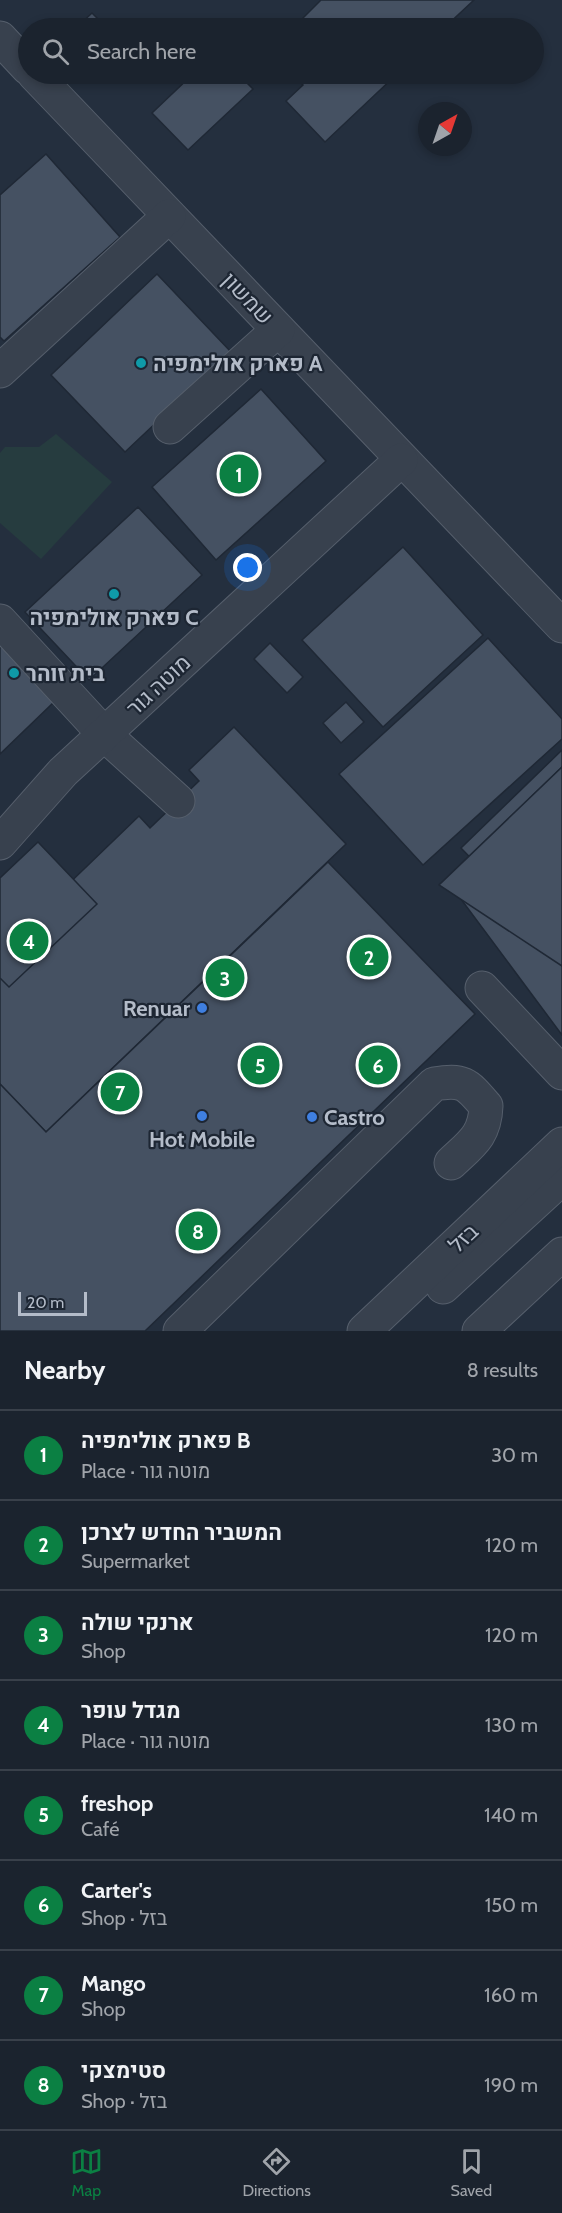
<!DOCTYPE html>
<meta charset="utf-8">
<style>
:root{--surface:#1b232e;--page:#282f3a;--text:#f1f3f6;--muted:#a0a4aa;--line:#39404a;--accent:#0b8043}
body{margin:0;font-family:Cabin,Heebo,sans-serif;background:var(--page);color:var(--text)}
.compass{position:absolute;left:418px;top:102px;width:54px;height:54px;border-radius:50%;background:var(--surface);box-shadow:0 3px 9px #0003;rotate:40deg}
.scale{position:absolute;left:18px;bottom:15px;width:69px;box-sizing:border-box;padding-left:6px;border:3px solid #b4bcc9;border-top:0;font-size:16px;line-height:21px;white-space:nowrap;color:#b4bcc9;-webkit-text-stroke:4px #1d2633;paint-order:stroke}
.you{position:absolute;left:248px;top:568px;width:21px;height:21px;margin:-15px;border:4px solid #fff;border-radius:50%;background:#1a73e8;box-shadow:0 0 0 9px #1a73e833}
.badge{display:grid;place-items:center;width:39px;height:39px;border-radius:50%;background:var(--accent);color:#fff;font-size:20px;font-weight:700}
.pin{position:absolute;translate:-50% -50%;border:3px solid #fff;box-shadow:0 2px 6px #0006}
.list{margin:0;padding:0;list-style:none}
h2{display:flex;justify-content:space-between;align-items:center;height:78px;margin:0;padding:0 24px;font-size:26px}
h2 small{font-size:20px;font-weight:400;color:var(--muted)}
.list li{display:grid;grid-template-columns:39px 1fr auto;gap:18px;align-items:center;box-sizing:border-box;height:90px;padding:0 24px;border-top:2px solid var(--line)}
.list b{display:block;font-size:22px;white-space:nowrap}
.list p{margin:0;font-size:20px;white-space:nowrap;color:var(--muted)}
.list em{font-size:20px;font-style:normal;color:var(--muted)}
.icon{flex:none;width:33px;height:33px;fill:none;stroke:currentColor;stroke-width:2;stroke-linecap:round;stroke-linejoin:round}
.map{position:relative;flex:none;width:562px;height:1331px;overflow:hidden}
.search{position:absolute;background:var(--surface);box-shadow:0 3px 9px #0003;left:18px;right:18px;top:18px;height:66px;display:flex;align-items:center;gap:15px;box-sizing:border-box;padding:0 21px;border-radius:33px;color:var(--muted);font-size:22px}
.sheet{height:798px;background:var(--surface)}
nav{display:flex;justify-content:space-around;align-items:center;box-sizing:border-box;height:84px;border-top:2px solid var(--line);background:var(--surface);font-size:16px;color:var(--muted)}
nav a{display:grid;justify-items:center;gap:3px}
nav .on{color:var(--accent)}
.map>svg:first-child{display:block}
.green{fill:#263c3f}
.building{fill:#455162;stroke:#1f2835;stroke-width:1.5}
.lines{fill:none;stroke-linecap:round;stroke-linejoin:round}
.minor-casing{stroke:#565f6c;stroke-width:35}
.minor{stroke:#38414e;stroke-width:33}
.culture-dot{fill:#0f9aa8;stroke:#1d2633;stroke-width:2}
.shop-dot{fill:#3f7fe0;stroke:#1d2633;stroke-width:2}
.labels{text-anchor:middle;stroke-width:4.5;stroke-linejoin:round;paint-order:stroke}
.street-label{font-size:22px;fill:#b4bcc9;stroke:#1d2633}
.poi-label{font-size:22px;font-weight:bold;fill:#b4bcc9;stroke:#1d2633;text-anchor:start}
</style>
<div class="map">
<svg width="562" height="1331" viewBox="0 0 562 1331">
<rect width="100%" height="100%" fill="#242f3e"/>
<!-- green -->
<path class="green" d="M56,434L112,482L41,559L0,523V453L5,447H39Z"/>
<!-- building -->
<g class="building">
<path d="M321,0H474L444,28H293Z"/>
<path d="M92,13L107,28H76Z"/>
<path d="M86,74H105L95,83Z"/>
<path d="M193,74H238L253,89L188,150L152,113Z"/>
<path d="M292,74H397L325,142L286,101L303,85Z"/>
<path d="M46,154L120,237L4,341L0,337V195Z"/>
<path d="M157,274L231,352L125,452L51,375Z"/>
<path d="M261,389L326,461L216,560L152,487Z"/>
<path d="M138,507L202,575L89,680L25,612Z"/>
<path d="M403,547L483,635L383,727L302,640Z"/>
<path d="M488,638L562,719V739L423,865L339,774Z"/>
<path d="M270,643L303,677L287,693L254,659Z"/>
<path d="M0,644L55,701L0,754Z"/>
<path d="M346,702L364,722L341,743L323,723Z"/>
<path d="M234,727L346,844L46,1132L0,1084V950L139,816L150,828L199,781L189,770Z"/>
<path d="M562,750V952L461,848Z"/>
<path d="M562,767V1035L446,879Z"/>
<path d="M562,767V966L439,885Z"/>
<path d="M38,842L97,904L9,987L0,978V878Z"/>
<path d="M328,862L475,1014L145,1331H0V1084L46,1132Z"/>
</g>
<g class="lines">
<defs>
<g id="minor">
<path d="M0,38L28,68"/>
<path d="M34,74L562,626"/>
<path d="M0,371L169,216"/>
<path d="M170,427L278,330"/>
<path d="M0,621L105,735L178,801"/>
<path d="M0,843L63,772L401,460"/>
<path d="M482,988L562,1073"/>
<path d="M443,1287L562,1178"/>
<path d="M180,1331L434,1084C464,1079 467,1084 486,1106C485,1136 471,1144 451,1163"/>
<path d="M364,1331L562,1144"/>
<path d="M479,1331L562,1254"/>
</g>
</defs>
<!-- minor casing -->
<use href="#minor" class="minor-casing"/>
<!-- minor -->
<use href="#minor" class="minor"/>
</g>
<!-- markers -->
<g class="culture-dot">
<circle cx="141" cy="363" r="6"/>
<circle cx="114" cy="594" r="6"/>
<circle cx="14" cy="673" r="6"/>
</g>
<g class="shop-dot">
<circle cx="202" cy="1008" r="6"/>
<circle cx="202" cy="1116" r="6"/>
<circle cx="312" cy="1117" r="6"/>
</g>
<g class="labels">
<!-- street labels -->
<g class="street-label">
<text transform="translate(248 298) rotate(46)" y="8">שמשון</text>
<text transform="translate(158 685) rotate(-43)" y="8">מוטה גור</text>
<text transform="translate(463 1238) rotate(-43)" y="8">בזל</text>
</g>
<!-- poi labels -->
<g class="poi-label">
<text x="153" y="371">פארק אולימפיה A</text>
<text x="114" y="625" text-anchor="middle">פארק אולימפיה C</text>
<text x="26" y="681">בית זוהר</text>
<text x="190" y="1016" text-anchor="end">Renuar</text>
<text x="324" y="1125">Castro</text>
<text x="202" y="1147" text-anchor="middle">Hot Mobile</text>
</g>
</g>
</svg>
<svg class="compass" viewBox="-18 -18 36 36"><path d="M0-13l5 13h-10z" fill="#e53935"/><path d="M0 13l5-13h-10z" fill="#a0a4aa"/></svg>
<div class="scale">20 m</div>
<div class="you"></div>
<div class="pin badge" style="left:239px;top:474px">1</div>
<div class="pin badge" style="left:369px;top:957px">2</div>
<div class="pin badge" style="left:225px;top:978px">3</div>
<div class="pin badge" style="left:29px;top:941px">4</div>
<div class="pin badge" style="left:260px;top:1065px">5</div>
<div class="pin badge" style="left:378px;top:1065px">6</div>
<div class="pin badge" style="left:120px;top:1092px">7</div>
<div class="pin badge" style="left:198px;top:1231px">8</div>
<div class="search"><svg class="icon" aria-label="search" viewBox="0 0 24 24"><circle cx="10" cy="10" r="6"/><path d="M15 15l6 6"/></svg>Search here</div>
</div>
<section class="sheet">
<h2>Nearby<small>8 results</small></h2>
<ul class="list">
<li><span class="badge">1</span><div><b>פארק אולימפיה B</b><p>Place · מוטה גור</p></div><em>30 m</em></li>
<li><span class="badge">2</span><div><b>המשביר החדש לצרכן</b><p>Supermarket</p></div><em>120 m</em></li>
<li><span class="badge">3</span><div><b>ארנקי שולה</b><p>Shop</p></div><em>120 m</em></li>
<li><span class="badge">4</span><div><b>מגדל עופר</b><p>Place · מוטה גור</p></div><em>130 m</em></li>
<li><span class="badge">5</span><div><b>freshop</b><p>Café</p></div><em>140 m</em></li>
<li><span class="badge">6</span><div><b>Carter's</b><p>Shop · בזל</p></div><em>150 m</em></li>
<li><span class="badge">7</span><div><b>Mango</b><p>Shop</p></div><em>160 m</em></li>
<li><span class="badge">8</span><div><b>סטימצקי</b><p>Shop · בזל</p></div><em>190 m</em></li>
</ul>
</section>
<nav>
<a class="on"><svg class="icon" aria-label="map" viewBox="0 0 24 24"><path d="M3 6l6-2 6 2 6-2v14l-6 2-6-2-6 2zM9 4v14M15 6v14"/></svg>Map</a>
<a><svg class="icon" aria-label="directions" viewBox="0 0 24 24"><path d="M12 3l9 9-9 9-9-9zM9 14v-3h6M13 9l2 2-2 2"/></svg>Directions</a>
<a><svg class="icon" aria-label="saved" viewBox="0 0 24 24"><path d="M7 4h10v16l-5-4-5 4z"/></svg>Saved</a>
</nav>
